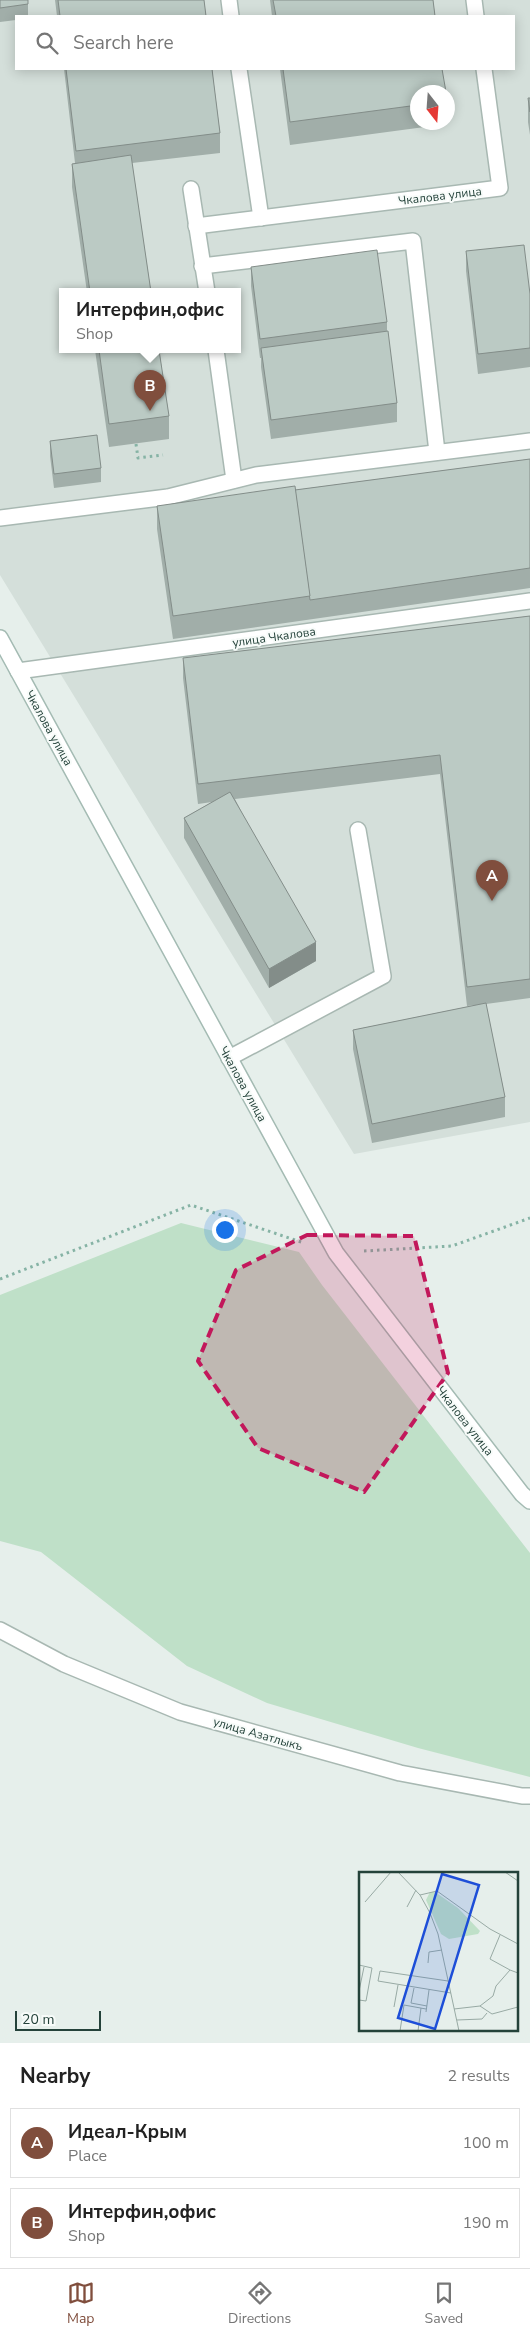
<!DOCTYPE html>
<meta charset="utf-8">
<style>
:root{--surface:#fff;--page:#f6f6f6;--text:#222;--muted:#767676;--line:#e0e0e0;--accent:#804e3d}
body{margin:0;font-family:"Nunito Sans",sans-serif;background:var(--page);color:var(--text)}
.compass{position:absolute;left:410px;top:85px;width:45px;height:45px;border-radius:50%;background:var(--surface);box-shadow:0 2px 12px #0003;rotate:163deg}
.scale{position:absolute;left:15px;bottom:12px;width:86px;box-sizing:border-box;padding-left:5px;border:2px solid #24423a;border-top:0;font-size:14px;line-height:18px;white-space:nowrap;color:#24423a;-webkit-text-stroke:4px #f7fbf9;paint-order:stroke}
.you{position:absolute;left:224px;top:1229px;width:18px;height:18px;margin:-12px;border:4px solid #fff;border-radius:50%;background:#1a73e8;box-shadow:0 0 0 8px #1a73e833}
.badge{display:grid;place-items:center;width:32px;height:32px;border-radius:50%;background:var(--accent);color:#fff;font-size:16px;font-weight:700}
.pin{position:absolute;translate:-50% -41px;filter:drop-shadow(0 1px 2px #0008)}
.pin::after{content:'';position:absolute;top:26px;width:18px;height:15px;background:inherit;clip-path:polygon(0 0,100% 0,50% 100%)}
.popup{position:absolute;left:59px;top:288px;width:182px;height:65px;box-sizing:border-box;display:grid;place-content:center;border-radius:0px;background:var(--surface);filter:drop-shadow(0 1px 4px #0005);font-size:16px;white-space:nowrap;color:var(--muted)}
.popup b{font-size:19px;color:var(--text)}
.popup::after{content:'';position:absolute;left:50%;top:100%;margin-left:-10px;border:10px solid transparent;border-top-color:var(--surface)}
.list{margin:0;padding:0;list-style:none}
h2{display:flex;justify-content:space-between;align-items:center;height:65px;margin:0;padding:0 20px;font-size:21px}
h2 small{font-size:16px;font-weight:400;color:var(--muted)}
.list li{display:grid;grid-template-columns:32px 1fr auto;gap:15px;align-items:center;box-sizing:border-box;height:70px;margin:0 10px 10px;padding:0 10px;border:1px solid var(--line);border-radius:0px}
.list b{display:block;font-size:19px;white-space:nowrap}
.list p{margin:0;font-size:16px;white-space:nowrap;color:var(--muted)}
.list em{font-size:16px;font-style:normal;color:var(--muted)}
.icon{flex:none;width:28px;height:28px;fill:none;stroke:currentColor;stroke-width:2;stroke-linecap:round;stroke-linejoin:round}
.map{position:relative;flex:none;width:530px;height:2043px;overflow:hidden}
.search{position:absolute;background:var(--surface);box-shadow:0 2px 12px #0003;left:15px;right:15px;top:15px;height:55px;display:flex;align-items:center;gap:12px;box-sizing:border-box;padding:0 18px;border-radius:0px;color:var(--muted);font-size:19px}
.sheet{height:225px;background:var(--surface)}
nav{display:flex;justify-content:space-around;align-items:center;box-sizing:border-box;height:70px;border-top:1px solid var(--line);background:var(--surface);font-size:14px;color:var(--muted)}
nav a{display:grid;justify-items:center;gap:2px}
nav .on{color:var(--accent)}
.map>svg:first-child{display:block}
.built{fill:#d4dfda;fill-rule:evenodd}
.green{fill:#bfe0c8}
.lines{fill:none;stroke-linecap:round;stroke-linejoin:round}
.lane-casing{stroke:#a8b8b2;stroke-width:18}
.street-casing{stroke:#a8b8b2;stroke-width:18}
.secondary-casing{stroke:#a4bbb3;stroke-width:18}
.path{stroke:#86b3a5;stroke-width:3;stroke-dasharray:2.5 4;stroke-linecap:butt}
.lane{stroke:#fff;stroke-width:15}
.street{stroke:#fff;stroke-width:15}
.secondary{stroke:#fff;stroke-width:15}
.wall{fill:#a1aea9}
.shaded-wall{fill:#838d89}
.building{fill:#bbcac4;stroke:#838d89}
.marked{fill:#c2185b;fill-opacity:0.2;stroke:#c2185b;stroke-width:4;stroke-dasharray:10 6;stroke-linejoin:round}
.labels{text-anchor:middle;stroke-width:4;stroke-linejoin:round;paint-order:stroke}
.street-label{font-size:12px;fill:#24423a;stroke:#f7fbf9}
.inset-road{fill:none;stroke:#98aaa4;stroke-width:1}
.view{fill:#1d4ed8;fill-opacity:0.15;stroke:#1d4ed8;stroke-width:2.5}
.inset-edge{fill:none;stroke:#24423a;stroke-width:2.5}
</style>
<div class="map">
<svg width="530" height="2043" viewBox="0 0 530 2043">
<rect width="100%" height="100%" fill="#e6efeb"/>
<!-- built -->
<path class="built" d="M0,0H530V1122L354,1154L0,575ZM16,16H514V69H16ZM418,92H448V122H418ZM62,292H238V350H62Z"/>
<!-- green -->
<path class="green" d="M181,1223L299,1252L322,1285L530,1553V1777L418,1748L267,1703L187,1666L41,1552L0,1541V1295Z"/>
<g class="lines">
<defs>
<g id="lane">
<path d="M229,0L231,16"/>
<path d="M474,0L476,16"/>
<path d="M239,69L261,218"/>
<path d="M191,189L207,292"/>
<path d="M196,226L500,188L484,69"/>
<path d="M202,266L413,241L437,452"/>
<path d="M216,350L234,480"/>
<path d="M0,518L168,497L256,475L530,441"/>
<path d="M18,671L530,601"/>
<path d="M229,1058L383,976L358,830"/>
</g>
<path id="street" d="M0,1630L64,1664L180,1712L400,1773L522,1796H530"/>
<path id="secondary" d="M0,638L336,1253L522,1494L530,1501"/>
</defs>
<!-- lane casing -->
<use href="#lane" class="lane-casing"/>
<!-- street casing -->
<use href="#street" class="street-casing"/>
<!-- secondary casing -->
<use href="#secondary" class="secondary-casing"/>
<!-- path -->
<g class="path">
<path d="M136,444L138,458L163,455"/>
<path d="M364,1251L452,1246L530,1218"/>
<path d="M0,1279L191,1205L304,1243"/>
</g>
<!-- lane -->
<use href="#lane" class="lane"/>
<!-- street -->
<use href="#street" class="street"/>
<!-- secondary -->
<use href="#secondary" class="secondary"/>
</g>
<!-- wall -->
<g class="wall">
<path d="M0,0L28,4V16H16V20L0,22Z"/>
<path d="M55,0H204L206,16H57Z"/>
<path d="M270,0H433L435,16H272Z"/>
<path d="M64,69H212L220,133V153L132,163L151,292H87L72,187V164L75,163Z"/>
<path d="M280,69H442L418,92V122H447V124L290,145Z"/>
<path d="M528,98H530V135L528,122Z"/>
<path d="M466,251L530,294V367L478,374L466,271Z"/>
<path d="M251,267L387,322V331L397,403V422L271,439L261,367V358H260L251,286Z"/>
<path d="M95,350H159L169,416V439L109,447Z"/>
<path d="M50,441L101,468V482L54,488L50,456Z"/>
<path d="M530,459V588L173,639L157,529V506L295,490Z"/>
<path d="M530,616V998L486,1004L505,1097V1117L372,1143L353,1049V1030L476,1005L467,1006L440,774L235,799L316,961L269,988L184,838V818L212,802L198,804L183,678V658Z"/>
</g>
<!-- shaded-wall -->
<path class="shaded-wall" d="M316,942V961L269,988V969Z"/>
<!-- building -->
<g class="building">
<path d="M0,0H28V4L0,8Z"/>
<path d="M58,0H204L206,16H60Z"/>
<path d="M273,0H433L435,16H276Z"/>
<path d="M66,69H212L220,133L76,151Z"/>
<path d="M283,69H442L446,92H418V105L290,122Z"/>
<path d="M528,98H530V112Z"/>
<path d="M131,155L151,292H90L72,164Z"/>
<path d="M524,245L530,294V348L478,354L466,251Z"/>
<path d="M377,250L387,322L260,339L251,267Z"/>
<path d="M388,331L397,403L271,420L261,348Z"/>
<path d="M99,350H159L169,416L109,424Z"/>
<path d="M97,435L101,468L54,474L50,441Z"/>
<path d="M530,459V568L310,600L295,490Z"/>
<path d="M295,486L310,596L173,616L157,506Z"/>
<path d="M530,616V979L467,987L440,755L198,784L183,658Z"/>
<path d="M230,792L316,942L269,969L184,818Z"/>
<path d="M486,1003L505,1097L372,1124L353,1030Z"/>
</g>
<!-- marked area -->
<path class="marked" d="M307,1235L414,1236L448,1373L364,1492L258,1448L198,1361L236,1270Z"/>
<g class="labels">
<!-- street labels -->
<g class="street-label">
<text transform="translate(440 196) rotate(-7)" y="4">Чкалова улица</text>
<text transform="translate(274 637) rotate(-8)" y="4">улица Чкалова</text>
<text transform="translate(49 728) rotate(61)" y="4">Чкалова улица</text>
<text transform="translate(243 1084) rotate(61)" y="4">Чкалова улица</text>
<text transform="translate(465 1421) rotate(52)" y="4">Чкалова улица</text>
<text transform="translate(258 1734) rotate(16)" y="4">улица Азатлыкъ</text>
</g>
</g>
<!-- overview -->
<g transform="translate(359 1872)">
<rect width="159" height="159" fill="#e6efeb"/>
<path d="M71,20H76L99,36L121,59L119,62L90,67L82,62L67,28Z" fill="#bfe0c8"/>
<path class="inset-road" d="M39,0L61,23L71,41L79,62L100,159M146,0L159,9M61,23L78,19L131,57L159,72M6,30L32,0M48,35L57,18M141,63L131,87L151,98M69,91L70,80L83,78M0,93L13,96L7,129L0,128M89,109L21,99L19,109L92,121M55,116L52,131L68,134M0,119L5,95M121,134L133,142L159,135M35,135L39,113M95,137L121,134L134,124L137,114L151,98L159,101M67,140L70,118M98,148L123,147L128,141M41,159L45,133L67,137M59,159L62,136"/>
<path class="view" d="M83,2L120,13L76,157L39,146Z"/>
<rect width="159" height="159" class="inset-edge"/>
</g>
</svg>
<svg class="compass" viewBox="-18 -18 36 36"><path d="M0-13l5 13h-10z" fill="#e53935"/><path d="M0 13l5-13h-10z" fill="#767676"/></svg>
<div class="scale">20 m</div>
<div class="you"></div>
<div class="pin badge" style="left:492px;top:901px">A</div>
<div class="pin badge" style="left:150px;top:411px">B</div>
<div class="popup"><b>Интерфин,офис</b>Shop</div>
<div class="search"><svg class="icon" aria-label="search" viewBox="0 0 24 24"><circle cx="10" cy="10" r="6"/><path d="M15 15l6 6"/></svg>Search here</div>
</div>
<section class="sheet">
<h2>Nearby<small>2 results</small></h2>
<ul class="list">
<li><span class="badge">A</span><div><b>Идеал-Крым</b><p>Place</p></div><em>100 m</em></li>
<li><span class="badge">B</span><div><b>Интерфин,офис</b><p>Shop</p></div><em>190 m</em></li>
</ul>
</section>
<nav>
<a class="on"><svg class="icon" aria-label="map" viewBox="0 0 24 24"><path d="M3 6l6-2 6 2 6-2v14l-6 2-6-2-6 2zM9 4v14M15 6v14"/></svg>Map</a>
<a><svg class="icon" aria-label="directions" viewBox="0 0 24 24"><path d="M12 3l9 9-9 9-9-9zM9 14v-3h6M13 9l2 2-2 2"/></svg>Directions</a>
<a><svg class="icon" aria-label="saved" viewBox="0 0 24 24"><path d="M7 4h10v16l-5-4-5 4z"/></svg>Saved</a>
</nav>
